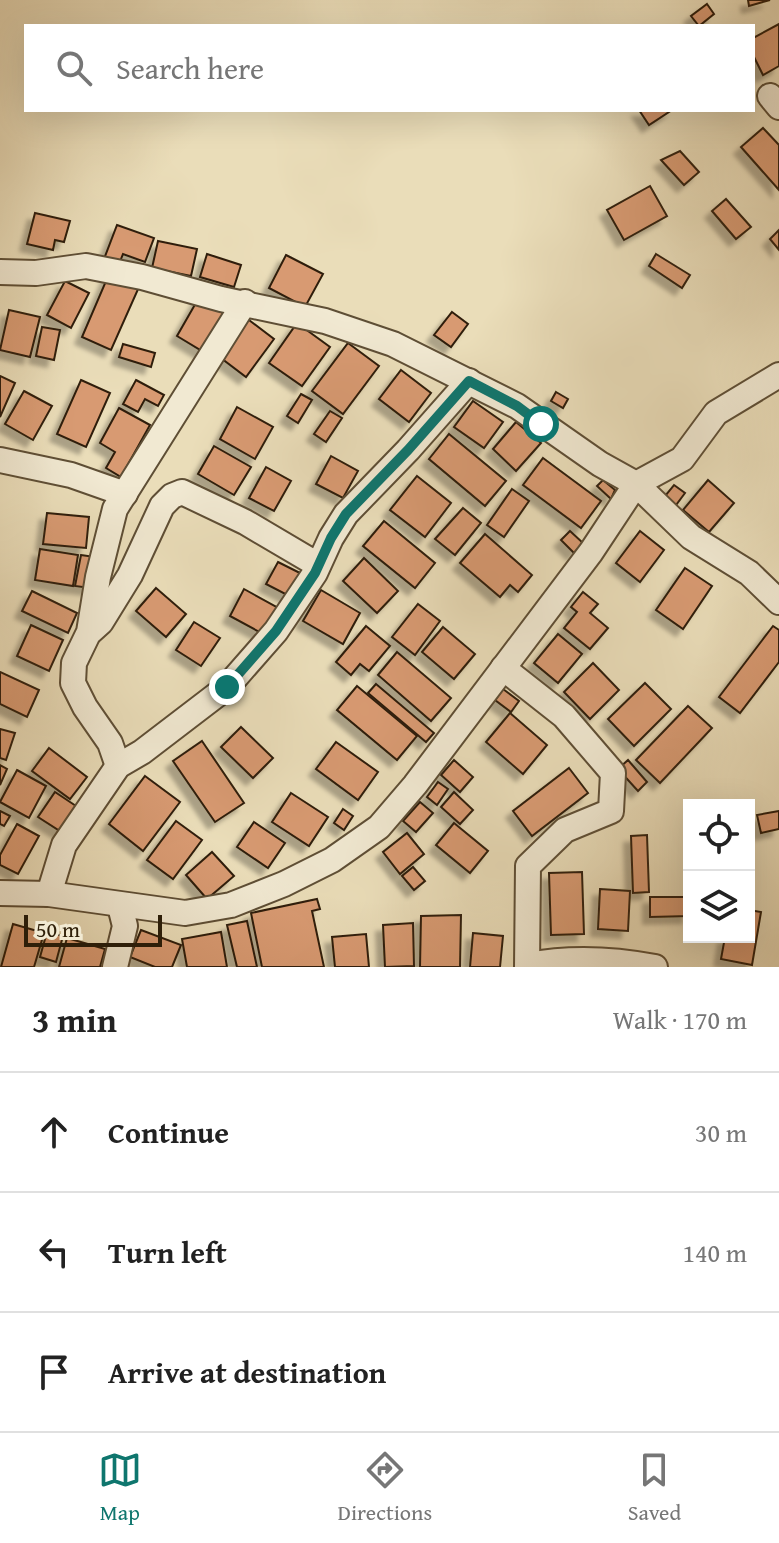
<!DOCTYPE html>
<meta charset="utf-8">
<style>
:root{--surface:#fff;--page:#f2f2f2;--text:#222;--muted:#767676;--line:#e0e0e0;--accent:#0f766e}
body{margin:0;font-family:"Gentium Book Plus",serif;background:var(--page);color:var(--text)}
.controls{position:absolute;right:24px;bottom:24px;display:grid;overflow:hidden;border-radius:0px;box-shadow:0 8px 32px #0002}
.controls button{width:72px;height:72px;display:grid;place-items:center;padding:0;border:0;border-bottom:2px solid var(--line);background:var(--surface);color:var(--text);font:40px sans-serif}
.scale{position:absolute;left:24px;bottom:20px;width:138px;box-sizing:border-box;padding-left:8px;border:4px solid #2f1f09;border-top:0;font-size:22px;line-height:28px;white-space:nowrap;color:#2f1f09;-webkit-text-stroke:6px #f1e9d2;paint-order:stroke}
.stop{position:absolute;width:24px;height:24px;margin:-18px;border:6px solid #0f766e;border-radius:50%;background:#fff}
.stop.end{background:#0f766e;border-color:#fff;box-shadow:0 2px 8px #0008}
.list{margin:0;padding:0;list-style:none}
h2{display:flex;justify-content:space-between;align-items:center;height:104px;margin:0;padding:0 32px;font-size:34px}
h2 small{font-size:26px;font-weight:400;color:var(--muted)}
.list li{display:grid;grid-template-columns:52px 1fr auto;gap:24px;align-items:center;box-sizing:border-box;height:120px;padding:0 32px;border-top:2px solid var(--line)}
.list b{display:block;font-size:30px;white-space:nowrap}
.list em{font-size:26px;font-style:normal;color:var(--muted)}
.icon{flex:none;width:44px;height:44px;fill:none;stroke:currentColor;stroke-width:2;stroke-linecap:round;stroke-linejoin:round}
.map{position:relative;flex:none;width:779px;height:967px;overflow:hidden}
.search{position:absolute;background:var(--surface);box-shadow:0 8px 32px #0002;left:24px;right:24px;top:24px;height:88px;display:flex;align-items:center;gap:20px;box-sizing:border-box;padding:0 28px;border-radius:0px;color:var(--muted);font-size:30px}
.sheet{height:464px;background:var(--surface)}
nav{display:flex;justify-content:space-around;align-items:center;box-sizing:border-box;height:112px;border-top:2px solid var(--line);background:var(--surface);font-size:22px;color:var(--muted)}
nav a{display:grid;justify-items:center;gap:4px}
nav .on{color:var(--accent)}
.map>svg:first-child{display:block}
.building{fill:#d89a72;stroke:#2f1f09;stroke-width:2;filter:url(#shadow)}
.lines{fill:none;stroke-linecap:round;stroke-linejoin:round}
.minor-casing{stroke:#5e4e35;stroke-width:28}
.minor{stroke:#f1e9d2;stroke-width:24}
.route{stroke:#0f766e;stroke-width:10}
</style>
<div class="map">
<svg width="779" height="967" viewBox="0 0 779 967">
<defs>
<filter id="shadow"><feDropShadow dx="-7" dy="7" stdDeviation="2" flood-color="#0004"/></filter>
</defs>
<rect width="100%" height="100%" fill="#eaddb9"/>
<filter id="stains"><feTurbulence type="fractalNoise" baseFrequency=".0025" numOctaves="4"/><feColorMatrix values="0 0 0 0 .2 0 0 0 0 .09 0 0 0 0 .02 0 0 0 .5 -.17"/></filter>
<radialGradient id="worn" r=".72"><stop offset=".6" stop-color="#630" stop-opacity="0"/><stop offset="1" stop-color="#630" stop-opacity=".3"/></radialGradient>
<!-- building -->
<g class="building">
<path d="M748,0H770L749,6Z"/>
<path d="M707,4L714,14L699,26L691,16Z"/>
<path d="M779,24V66L763,75L753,55V38Z"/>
<path d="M639,110H672L649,125Z"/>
<path d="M763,128L779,145V190L741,147Z"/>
<path d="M680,151L699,172L684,185L661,160Z"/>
<path d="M650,186L667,216L624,240L607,210Z"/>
<path d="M726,199L751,227L736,239L712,211Z"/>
<path d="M35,213L70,221L64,242L55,240L53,250L27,244Z"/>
<path d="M117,225L154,238L145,262L123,254L119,264L104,259Z"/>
<path d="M779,230V250L770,239Z"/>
<path d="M158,241L197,249L191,276L152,268Z"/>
<path d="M207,254L241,265L234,287L200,277Z"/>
<path d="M656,254L690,275L682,288L649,266Z"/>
<path d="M286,255L323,274L305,307L269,288Z"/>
<path d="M109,274L139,287L111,350L82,337Z"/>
<path d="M65,281L89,293L71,328L47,315Z"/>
<path d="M201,294L232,311L207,354L177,336Z"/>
<path d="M9,310L40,317L30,357L0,350Z"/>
<path d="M452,312L468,324L451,347L434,335Z"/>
<path d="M245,317L274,339L246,377L217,355Z"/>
<path d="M297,323L330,347L302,386L269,363Z"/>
<path d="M42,327L60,330L54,360L36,356Z"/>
<path d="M348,343L379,366L343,414L312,391Z"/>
<path d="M123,344L155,353L151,367L119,357Z"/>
<path d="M401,370L431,393L409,422L379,399Z"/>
<path d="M0,376L15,383L0,417Z"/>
<path d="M81,380L110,393L86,447L57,434Z"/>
<path d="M136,380L164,395L158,406L145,399L138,412L123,404Z"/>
<path d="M24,391L52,406L33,440L5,424Z"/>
<path d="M556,392L568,399L563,408L551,401Z"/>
<path d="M301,394L312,400L298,423L287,416Z"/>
<path d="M473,401L503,422L484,448L454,427Z"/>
<path d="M237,407L273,427L255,459L220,439Z"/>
<path d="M119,408L150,425L121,477L106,468L115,452L100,443Z"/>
<path d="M330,411L342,418L326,442L314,434Z"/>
<path d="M516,422L541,443L516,471L493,449Z"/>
<path d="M449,434L506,481L485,506L429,459Z"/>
<path d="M214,446L251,467L234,495L198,474Z"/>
<path d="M331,456L358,471L343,498L316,484Z"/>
<path d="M543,458L601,501L581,528L523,485Z"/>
<path d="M266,467L291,481L274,511L249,498Z"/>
<path d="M417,476L451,503L425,537L390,510Z"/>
<path d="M603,480L615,490L611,499L597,486Z"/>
<path d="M708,480L734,503L709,532L683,510Z"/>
<path d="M674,485L685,493L676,505L665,496Z"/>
<path d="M512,489L529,501L504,537L487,525Z"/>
<path d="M463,508L481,523L455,555L435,539Z"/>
<path d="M47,513L89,517L86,548L43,544Z"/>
<path d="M384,521L435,563L415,588L363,546Z"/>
<path d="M570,531L583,543L574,553L561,540Z"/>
<path d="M640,531L664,550L640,582L616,563Z"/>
<path d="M485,534L532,575L518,592L510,585L500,597L460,563Z"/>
<path d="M40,549L78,555L73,586L35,580Z"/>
<path d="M81,555L95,557L90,588L75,586Z"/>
<path d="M364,558L398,591L377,613L343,581Z"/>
<path d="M278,562L306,576L295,599L266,584Z"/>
<path d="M685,568L712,586L683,629L656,610Z"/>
<path d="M156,588L186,614L166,637L136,611Z"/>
<path d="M244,589L280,609L265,635L230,616Z"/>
<path d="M321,590L360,613L343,644L303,621Z"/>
<path d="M32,591L77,613L68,633L22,611Z"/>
<path d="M583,592L598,604L590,613L608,628L590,649L564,628L577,612L571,607Z"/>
<path d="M418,604L440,621L415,655L392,637Z"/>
<path d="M194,622L220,638L201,666L176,650Z"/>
<path d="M31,625L63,640L49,671L17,656Z"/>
<path d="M366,626L390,646L369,671L360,664L351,675L336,662Z"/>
<path d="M773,626L779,630V662L740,713L719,697Z"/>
<path d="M443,627L475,654L454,679L422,652Z"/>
<path d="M558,634L582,654L558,683L534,663Z"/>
<path d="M397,652L451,698L431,721L378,675Z"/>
<path d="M593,663L619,690L590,719L564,692Z"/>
<path d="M0,672L39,690L27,717L0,704Z"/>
<path d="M645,683L671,709L634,746L608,719Z"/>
<path d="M376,684L434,733L426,742L368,693Z"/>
<path d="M357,686L417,736L397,760L337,710Z"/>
<path d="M503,689L519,701L511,712L495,700Z"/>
<path d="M688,706L712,728L660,783L636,760Z"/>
<path d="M510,713L547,745L523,774L486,742Z"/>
<path d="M241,727L273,758L253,778L221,747Z"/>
<path d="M0,729L15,733L6,760L0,758Z"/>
<path d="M202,741L244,803L215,822L173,761Z"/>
<path d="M336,742L378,772L358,800L316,769Z"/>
<path d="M49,748L87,777L70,799L32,771Z"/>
<path d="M454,760L473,777L460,792L441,775Z"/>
<path d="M628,760L647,782L638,791L618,769Z"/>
<path d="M0,765L7,769L0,785Z"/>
<path d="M569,768L588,793L532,836L513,811Z"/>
<path d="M17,770L46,786L29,818L0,802Z"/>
<path d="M145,776L180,802L143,851L109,824Z"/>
<path d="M438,782L448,789L437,805L427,797Z"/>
<path d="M55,792L79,808L63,833L38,817Z"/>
<path d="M454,792L473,810L460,824L441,807Z"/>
<path d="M291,793L328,817L309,846L272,822Z"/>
<path d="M420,802L433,813L416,832L403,821Z"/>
<path d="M343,809L353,816L344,830L334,823Z"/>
<path d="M0,811L10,816L4,826L0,824Z"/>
<path d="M779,811V829L761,833L757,815Z"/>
<path d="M176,821L202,840L173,879L147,860Z"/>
<path d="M254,822L285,843L268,868L237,847Z"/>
<path d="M454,823L488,851L470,873L436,845Z"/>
<path d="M17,824L39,836L18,874L0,865V855Z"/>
<path d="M407,833L424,854L400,874L383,852Z"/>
<path d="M647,835L649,892L633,893L631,836Z"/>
<path d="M212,852L234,876L207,899L186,875Z"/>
<path d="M413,867L425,881L414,890L402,876Z"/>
<path d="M582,872L584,934L551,935L549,873Z"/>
<path d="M600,889L630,891L628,931L598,929Z"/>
<path d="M650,897H689V916L650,917Z"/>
<path d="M317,899L320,909L312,911L324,967H262L251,913Z"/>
<path d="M749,910L761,912L752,965L721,959L725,937H749Z"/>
<path d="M461,915L460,967H420L421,916Z"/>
<path d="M247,921L257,967H237L227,925Z"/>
<path d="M413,923L414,966L385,967L383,925Z"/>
<path d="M13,924L44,933L34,967H1Z"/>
<path d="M141,930L181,945L172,967H155L130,957Z"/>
<path d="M47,932L63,936L56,962L40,957Z"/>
<path d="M221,932L227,967H187L182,939Z"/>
<path d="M473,933L503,936L500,967H470Z"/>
<path d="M366,934L369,967H335L332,937Z"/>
<path d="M67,938L105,949L100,967H59Z"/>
</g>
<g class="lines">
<defs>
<g id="minor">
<path d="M770,96L779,107"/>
<path d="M0,272L36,273L86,266L142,277L221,299L325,321L393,344L517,406L600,464L636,484L691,537L749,573L779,602"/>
<path d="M0,460L71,475L125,494"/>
<path d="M91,631L101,622L130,575L162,506L172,496L182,492L245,522L318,565"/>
<path d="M503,668L564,716L613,773L611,811L565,830L528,866L527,967"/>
<path d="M118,766L110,743L85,707L73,683L74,663L89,632L98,577L115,509L245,302"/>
<path d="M0,893L49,894L185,913L231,905L284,884L332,860L379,827L415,785L591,552L636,484L682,459L716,413L779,375"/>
<path d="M49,894L64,845L118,766L142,752L227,687L276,631L315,573L331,538L346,514L408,450L469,381"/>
<path d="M528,965C570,957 613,959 655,967"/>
<path d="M115,967L125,926L120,906"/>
</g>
</defs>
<!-- minor casing -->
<use href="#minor" class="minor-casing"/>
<!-- minor -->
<use href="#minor" class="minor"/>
</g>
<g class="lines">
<!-- route -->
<path class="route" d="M227,687L276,631L315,573L331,538L346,514L408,450L469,381L517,406L541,424"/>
</g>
<rect width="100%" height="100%" filter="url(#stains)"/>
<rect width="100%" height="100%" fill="url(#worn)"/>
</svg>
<div class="controls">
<button><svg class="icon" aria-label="locate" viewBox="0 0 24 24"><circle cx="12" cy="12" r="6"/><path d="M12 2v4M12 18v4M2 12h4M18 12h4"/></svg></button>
<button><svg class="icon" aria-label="layers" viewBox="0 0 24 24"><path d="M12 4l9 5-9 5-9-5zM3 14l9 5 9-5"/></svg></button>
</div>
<div class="scale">50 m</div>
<div class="stop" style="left:541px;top:424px"></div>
<div class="stop end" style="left:227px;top:687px"></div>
<div class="search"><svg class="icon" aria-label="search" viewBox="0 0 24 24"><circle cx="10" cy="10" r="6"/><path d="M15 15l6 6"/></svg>Search here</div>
</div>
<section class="sheet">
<h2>3 min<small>Walk · 170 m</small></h2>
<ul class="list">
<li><svg class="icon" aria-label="ahead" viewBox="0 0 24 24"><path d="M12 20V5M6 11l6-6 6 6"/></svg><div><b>Continue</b></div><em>30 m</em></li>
<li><svg class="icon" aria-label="left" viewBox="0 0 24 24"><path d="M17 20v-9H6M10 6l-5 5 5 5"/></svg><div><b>Turn left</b></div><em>140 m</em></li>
<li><svg class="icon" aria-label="arrive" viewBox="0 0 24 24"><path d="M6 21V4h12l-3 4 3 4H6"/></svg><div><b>Arrive at destination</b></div></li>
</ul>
</section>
<nav>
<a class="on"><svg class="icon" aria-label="map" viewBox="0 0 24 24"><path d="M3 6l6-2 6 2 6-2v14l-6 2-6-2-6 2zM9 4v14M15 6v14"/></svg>Map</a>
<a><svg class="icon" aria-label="directions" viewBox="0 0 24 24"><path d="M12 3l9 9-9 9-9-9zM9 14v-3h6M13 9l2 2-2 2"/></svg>Directions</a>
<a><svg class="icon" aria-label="saved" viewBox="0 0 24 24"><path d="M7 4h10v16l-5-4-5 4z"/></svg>Saved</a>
</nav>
